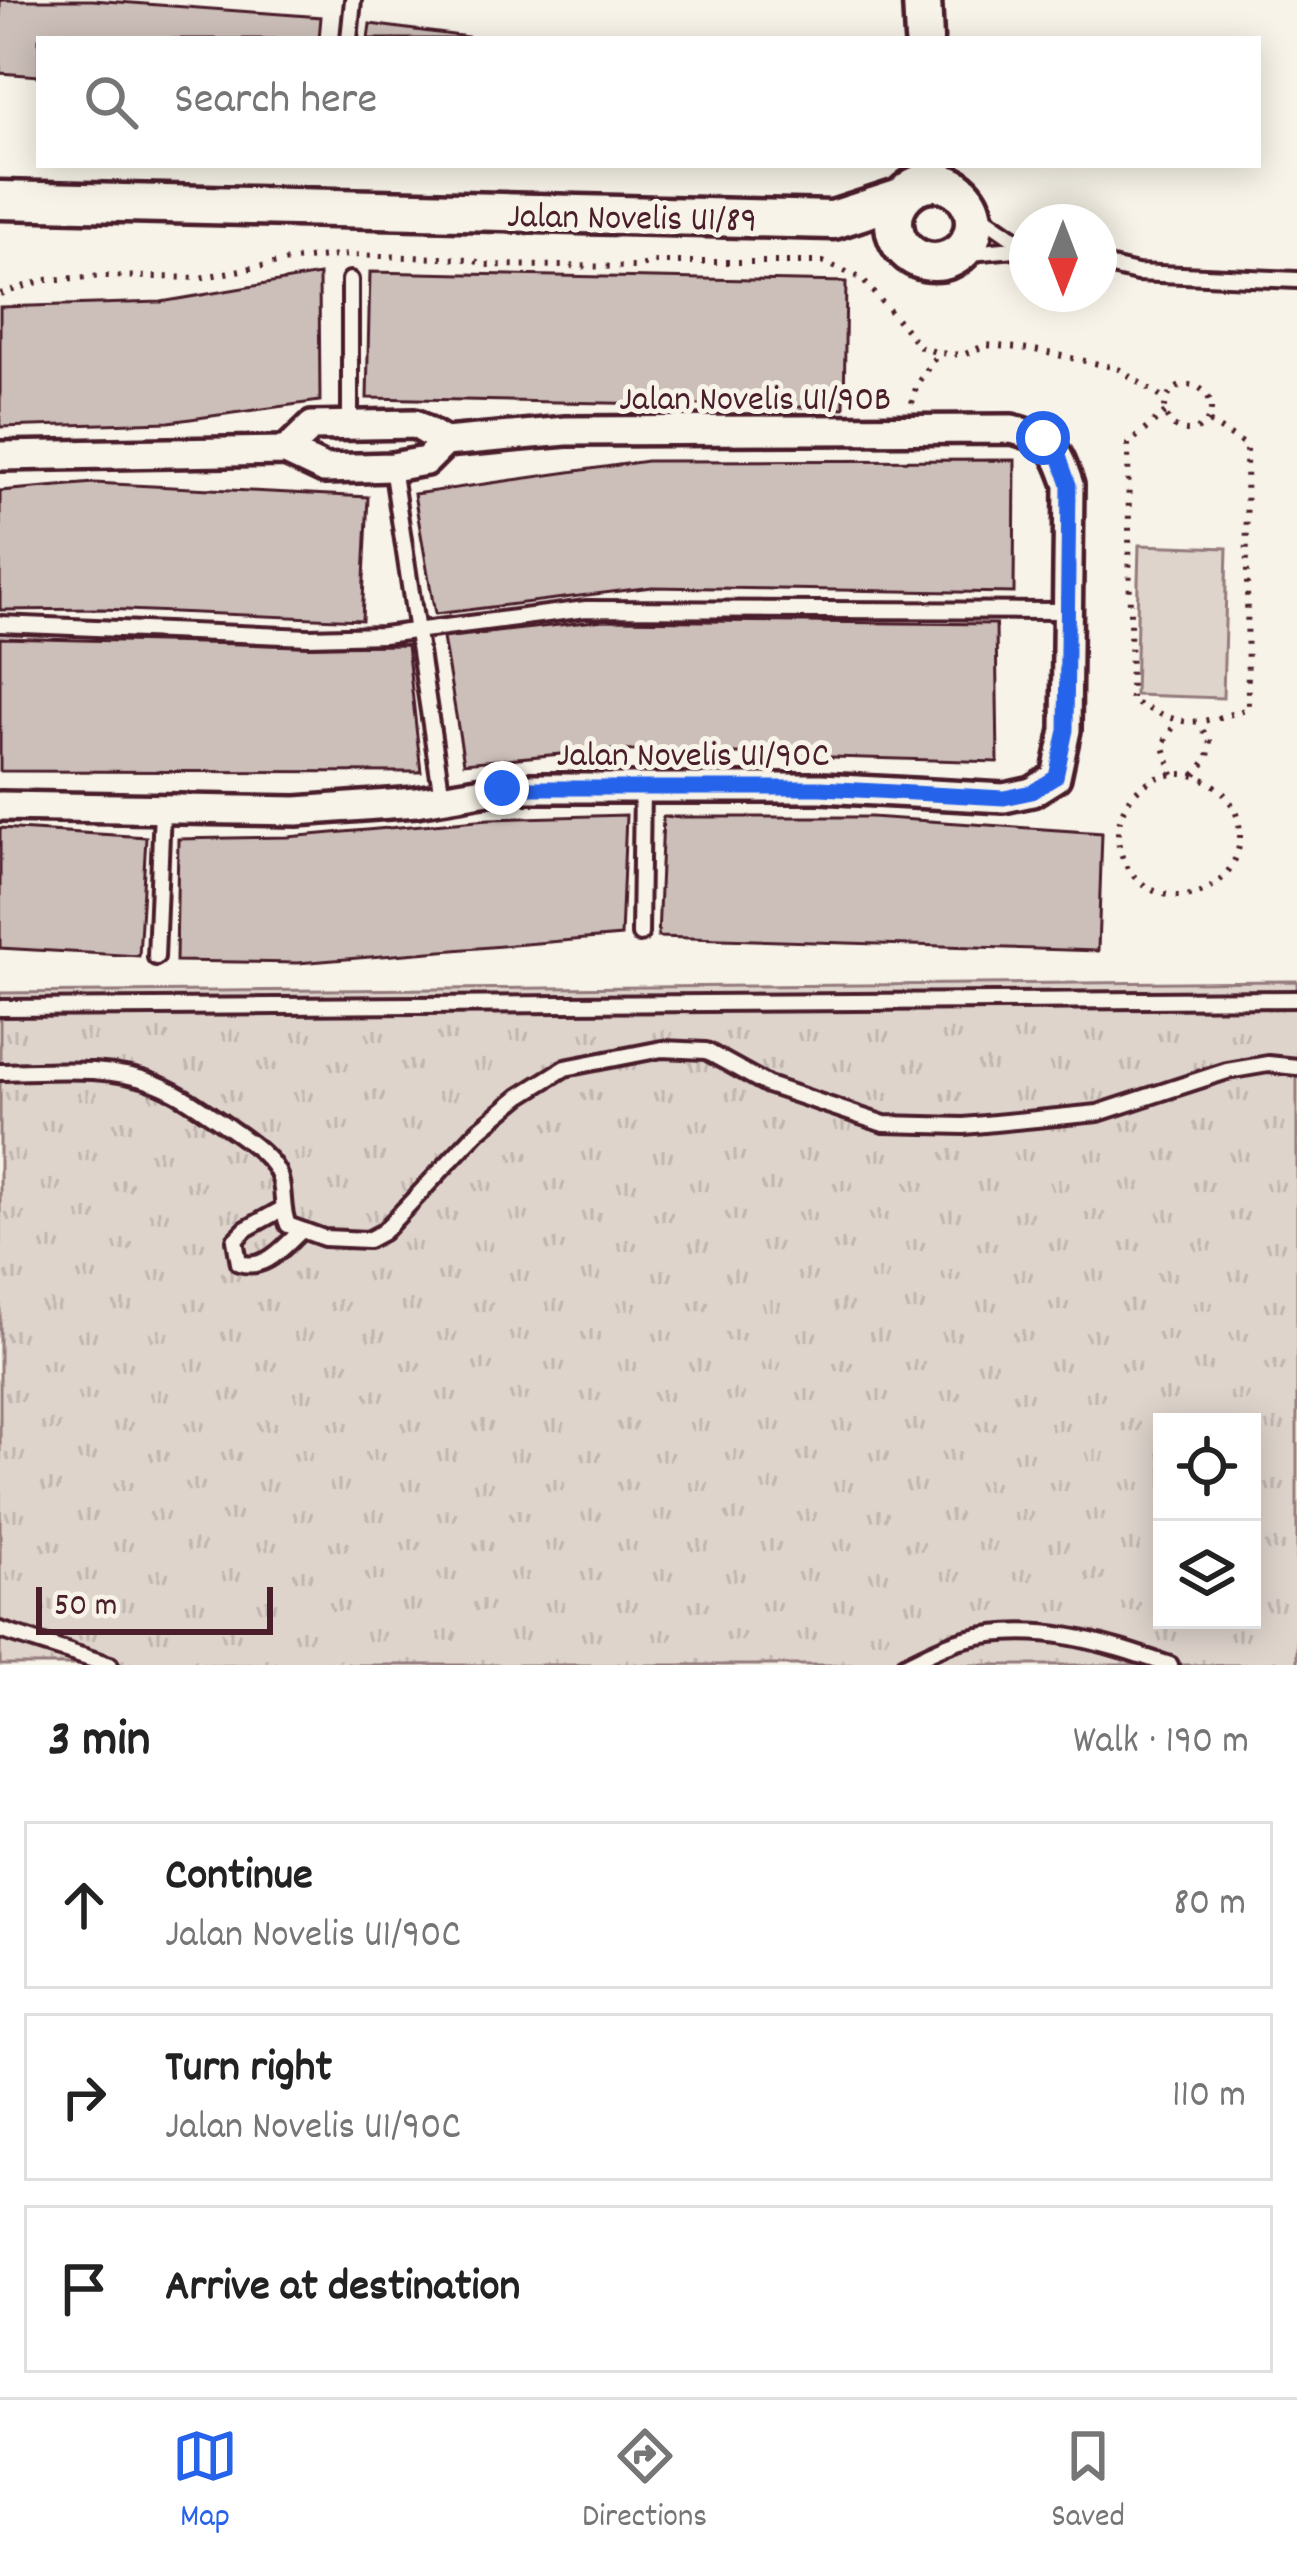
<!DOCTYPE html>
<meta charset="utf-8">
<style>
:root{--surface:#fff;--page:#f2f2f2;--text:#222;--muted:#767676;--line:#e0e0e0;--accent:#2563eb}
body{margin:0;font-family:Dekko,sans-serif;background:var(--page);color:var(--text)}
.controls{position:absolute;right:36px;bottom:36px;display:grid;overflow:hidden;border-radius:0px;box-shadow:0 6px 30px #0003}
.controls button{width:108px;height:108px;display:grid;place-items:center;padding:0;border:0;border-bottom:3px solid var(--line);background:var(--surface);color:var(--text);font:60px sans-serif}
.compass{position:absolute;left:1009px;top:204px;width:108px;height:108px;border-radius:50%;background:var(--surface);box-shadow:0 6px 30px #0003;rotate:180deg}
.scale{position:absolute;left:36px;bottom:30px;width:237px;box-sizing:border-box;padding-left:12px;border:6px solid #4a1f2b;border-top:0;font-size:33px;line-height:42px;white-space:nowrap;color:#4a1f2b;-webkit-text-stroke:9px #f7f3e8;paint-order:stroke}
.stop{position:absolute;width:36px;height:36px;margin:-27px;border:9px solid #2563eb;border-radius:50%;background:#fff}
.stop.end{background:#2563eb;border-color:#fff;box-shadow:0 3px 12px #0008}
.list{margin:0;padding:0;list-style:none}
h2{display:flex;justify-content:space-between;align-items:center;height:156px;margin:0;padding:0 48px;font-size:51px}
h2 small{font-size:39px;font-weight:400;color:var(--muted)}
.list li{display:grid;grid-template-columns:78px 1fr auto;gap:36px;align-items:center;box-sizing:border-box;height:168px;margin:0 24px 24px;padding:0 24px;border:3px solid var(--line);border-radius:0px}
.list b{display:block;font-size:45px;white-space:nowrap}
.list p{margin:0;font-size:39px;white-space:nowrap;color:var(--muted)}
.list em{font-size:39px;font-style:normal;color:var(--muted)}
.icon{flex:none;width:66px;height:66px;fill:none;stroke:currentColor;stroke-width:2;stroke-linecap:round;stroke-linejoin:round}
.map{position:relative;flex:none;width:1297px;height:1665px;overflow:hidden}
.search{position:absolute;background:var(--surface);box-shadow:0 6px 30px #0003;left:36px;right:36px;top:36px;height:132px;display:flex;align-items:center;gap:30px;box-sizing:border-box;padding:0 42px;border-radius:0px;color:var(--muted);font-size:45px}
.sheet{height:732px;background:var(--surface)}
nav{display:flex;justify-content:space-around;align-items:center;box-sizing:border-box;height:168px;border-top:3px solid var(--line);background:var(--surface);font-size:33px;color:var(--muted)}
nav a{display:grid;justify-items:center;gap:6px}
nav .on{color:var(--accent)}
.map>svg:first-child{display:block}
.grass{fill:url(#grass-tufts);stroke:#947a7c;stroke-width:3;fill-rule:evenodd}
.pitch{fill:#ded4cc;stroke:#947a7c;stroke-width:3}
.building{fill:#ccbfb9;stroke:#4a1f2b;stroke-width:3}
.lines{fill:none;stroke-linecap:round;stroke-linejoin:round}
.service-casing{stroke:#4a1f2b;stroke-width:22}
.minor-casing{stroke:#4a1f2b;stroke-width:36}
.tertiary-casing{stroke:#4a1f2b;stroke-width:45}
.path{stroke:#4a1f2b;stroke-width:6;stroke-dasharray:3 9;stroke-linecap:butt}
.service{stroke:#f7f3e8;stroke-width:14}
.minor{stroke:#f7f3e8;stroke-width:27}
.tertiary{stroke:#f7f3e8;stroke-width:36}
.route{stroke:#2563eb;stroke-width:15}
.labels{text-anchor:middle;stroke-width:10;stroke-linejoin:round;paint-order:stroke}
.street-label{font-size:36px;fill:#4a1f2b;stroke:#f7f3e8}
</style>
<div class="map">
<svg width="1297" height="1665" viewBox="0 0 1297 1665">
<defs>
<pattern id="grass-tufts" width="24" height="20" patternUnits="userSpaceOnUse" patternTransform="scale(3)"><rect width="24" height="20" fill="#ded4cc"/><path d="M3 7l-1-3M5 7V3M7 7l1-3M15 17l-1-3M17 17v-4M19 17l1-3" fill="none" stroke="#c0b6af"/></pattern>
</defs>
<rect width="100%" height="100%" fill="#f7f3e8"/>
<filter id="ink" filterUnits="userSpaceOnUse"><feTurbulence type="fractalNoise" baseFrequency=".00833" numOctaves="2"/><feDisplacementMap in="SourceGraphic" scale="24" xChannelSelector="R" yChannelSelector="G"/><feConvolveMatrix kernelMatrix="1 2 1 2 8 2 1 2 1" color-interpolation-filters="sRGB"/></filter>
<g filter="url(#ink)">
<!-- grass -->
<path class="grass" d="M1297,981V1665H0V993ZM1162,1422H1252V1620H1162Z"/>
<!-- pitch -->
<path class="pitch" d="M1139,545L1227,548L1223,698L1135,695Z"/>
<!-- building -->
<g class="building">
<path d="M0,0H92L321,17L319,39H39V76L0,73Z"/>
<path d="M370,24L483,39H368Z"/>
<path d="M370,272L846,282L844,408L367,398Z"/>
<path d="M319,275L320,401L169,422L0,427V307L161,302Z"/>
<path d="M1015,460L1014,593L652,587L435,614L414,494L647,461Z"/>
<path d="M94,483L368,497L362,620L102,609L0,610V491Z"/>
<path d="M604,620L996,624L998,762L604,750L464,763L443,638Z"/>
<path d="M0,638L314,646L407,645L421,772L0,771Z"/>
<path d="M626,815L621,936L298,963L176,961L178,839L288,837L489,819Z"/>
<path d="M663,817H871L1102,833L1098,951L658,937Z"/>
<path d="M0,828L146,837L139,956L0,948Z"/>
</g>
<g class="lines">
<defs>
<g id="service">
<path d="M349,39L353,0"/>
<path d="M972,209L1027,247"/>
<path d="M958,254L1027,248"/>
<path d="M1099,264L1137,273L1297,280"/>
<path d="M350,280V423"/>
<path d="M392,467L442,797"/>
<path d="M0,624L309,637L383,635L586,609L1068,611"/>
<path d="M640,934L642,787"/>
<path d="M156,957L162,809"/>
<path d="M0,1008L1297,999"/>
<path d="M0,1072C51,1071 109,1065 157,1084C180,1093 200,1108 221,1122C239,1135 266,1151 277,1171C286,1188 280,1207 288,1225L324,1238L368,1240L383,1232L479,1130L520,1096L565,1068L662,1049L706,1051L768,1085L884,1124L964,1126L1098,1113L1227,1071L1268,1064L1297,1067"/>
<path d="M282,1209L246,1229L235,1240L239,1263C266,1271 283,1247 301,1231"/>
<path d="M0,1630L110,1665"/>
<path d="M904,1665C923,1656 944,1644 965,1639C1039,1621 1101,1642 1170,1665"/>
</g>
<g id="minor">
<path d="M0,456L286,451L324,469L392,467L426,461L445,442"/>
<path d="M0,806L297,811L416,802L501,788H821L1004,798L1032,792L1056,777L1066,730L1069,485C1056,447 1052,440 1012,429L566,431L445,442L415,424L312,426L286,451"/>
</g>
<g id="tertiary">
<path d="M922,0L924,39"/>
<circle cx="934" cy="222" r="40"/>
<path d="M0,200L833,220L901,198"/>
</g>
</defs>
<!-- service casing -->
<use href="#service" class="service-casing"/>
<!-- minor casing -->
<use href="#minor" class="minor-casing"/>
<!-- tertiary casing -->
<use href="#tertiary" class="tertiary-casing"/>
<!-- path -->
<g class="path">
<path d="M0,294L45,280L105,276L199,278L294,260L350,255L469,259L486,265L637,267L655,262H823L861,278L921,347L938,353L963,355L986,345L1030,349L1117,368L1166,400"/>
<circle cx="1188" cy="408" r="23"/>
<path d="M912,403L917,384L938,353"/>
<path d="M1165,413L1128,444L1131,701C1187,727 1189,727 1248,709L1246,445L1207,421"/>
<circle cx="1179" cy="835" r="61"/>
<path d="M1173,775L1163,744L1176,722"/>
<path d="M1195,775L1208,758L1210,741L1198,724"/>
</g>
<!-- service -->
<use href="#service" class="service"/>
<!-- minor -->
<use href="#minor" class="minor"/>
<!-- tertiary -->
<use href="#tertiary" class="tertiary"/>
</g>
</g>
<g class="lines" filter="url(#ink)">
<!-- route -->
<path class="route" d="M502,788H821L1004,798L1032,792L1056,777L1066,730L1069,485L1058,453L1043,438"/>
</g>
<g class="labels">
<!-- street labels -->
<g class="street-label">
<text transform="translate(632 215) rotate(1)" y="13">Jalan Novelis U1/89</text>
<text x="755" y="409">Jalan Novelis U1/90B</text>
<text x="693" y="765">Jalan Novelis U1/90C</text>
</g>
</g>
</svg>
<div class="controls">
<button><svg class="icon" aria-label="locate" viewBox="0 0 24 24"><circle cx="12" cy="12" r="6"/><path d="M12 2v4M12 18v4M2 12h4M18 12h4"/></svg></button>
<button><svg class="icon" aria-label="layers" viewBox="0 0 24 24"><path d="M12 4l9 5-9 5-9-5zM3 14l9 5 9-5"/></svg></button>
</div>
<svg class="compass" viewBox="-18 -18 36 36"><path d="M0-13l5 13h-10z" fill="#e53935"/><path d="M0 13l5-13h-10z" fill="#767676"/></svg>
<div class="scale">50 m</div>
<div class="stop" style="left:1043px;top:438px"></div>
<div class="stop end" style="left:502px;top:788px"></div>
<div class="search"><svg class="icon" aria-label="search" viewBox="0 0 24 24"><circle cx="10" cy="10" r="6"/><path d="M15 15l6 6"/></svg>Search here</div>
</div>
<section class="sheet">
<h2>3 min<small>Walk · 190 m</small></h2>
<ul class="list">
<li><svg class="icon" aria-label="ahead" viewBox="0 0 24 24"><path d="M12 20V5M6 11l6-6 6 6"/></svg><div><b>Continue</b><p>Jalan Novelis U1/90C</p></div><em>80 m</em></li>
<li><svg class="icon" aria-label="right" viewBox="0 0 24 24"><path d="M7 20v-9h11M14 6l5 5-5 5"/></svg><div><b>Turn right</b><p>Jalan Novelis U1/90C</p></div><em>110 m</em></li>
<li><svg class="icon" aria-label="arrive" viewBox="0 0 24 24"><path d="M6 21V4h12l-3 4 3 4H6"/></svg><div><b>Arrive at destination</b></div></li>
</ul>
</section>
<nav>
<a class="on"><svg class="icon" aria-label="map" viewBox="0 0 24 24"><path d="M3 6l6-2 6 2 6-2v14l-6 2-6-2-6 2zM9 4v14M15 6v14"/></svg>Map</a>
<a><svg class="icon" aria-label="directions" viewBox="0 0 24 24"><path d="M12 3l9 9-9 9-9-9zM9 14v-3h6M13 9l2 2-2 2"/></svg>Directions</a>
<a><svg class="icon" aria-label="saved" viewBox="0 0 24 24"><path d="M7 4h10v16l-5-4-5 4z"/></svg>Saved</a>
</nav>
